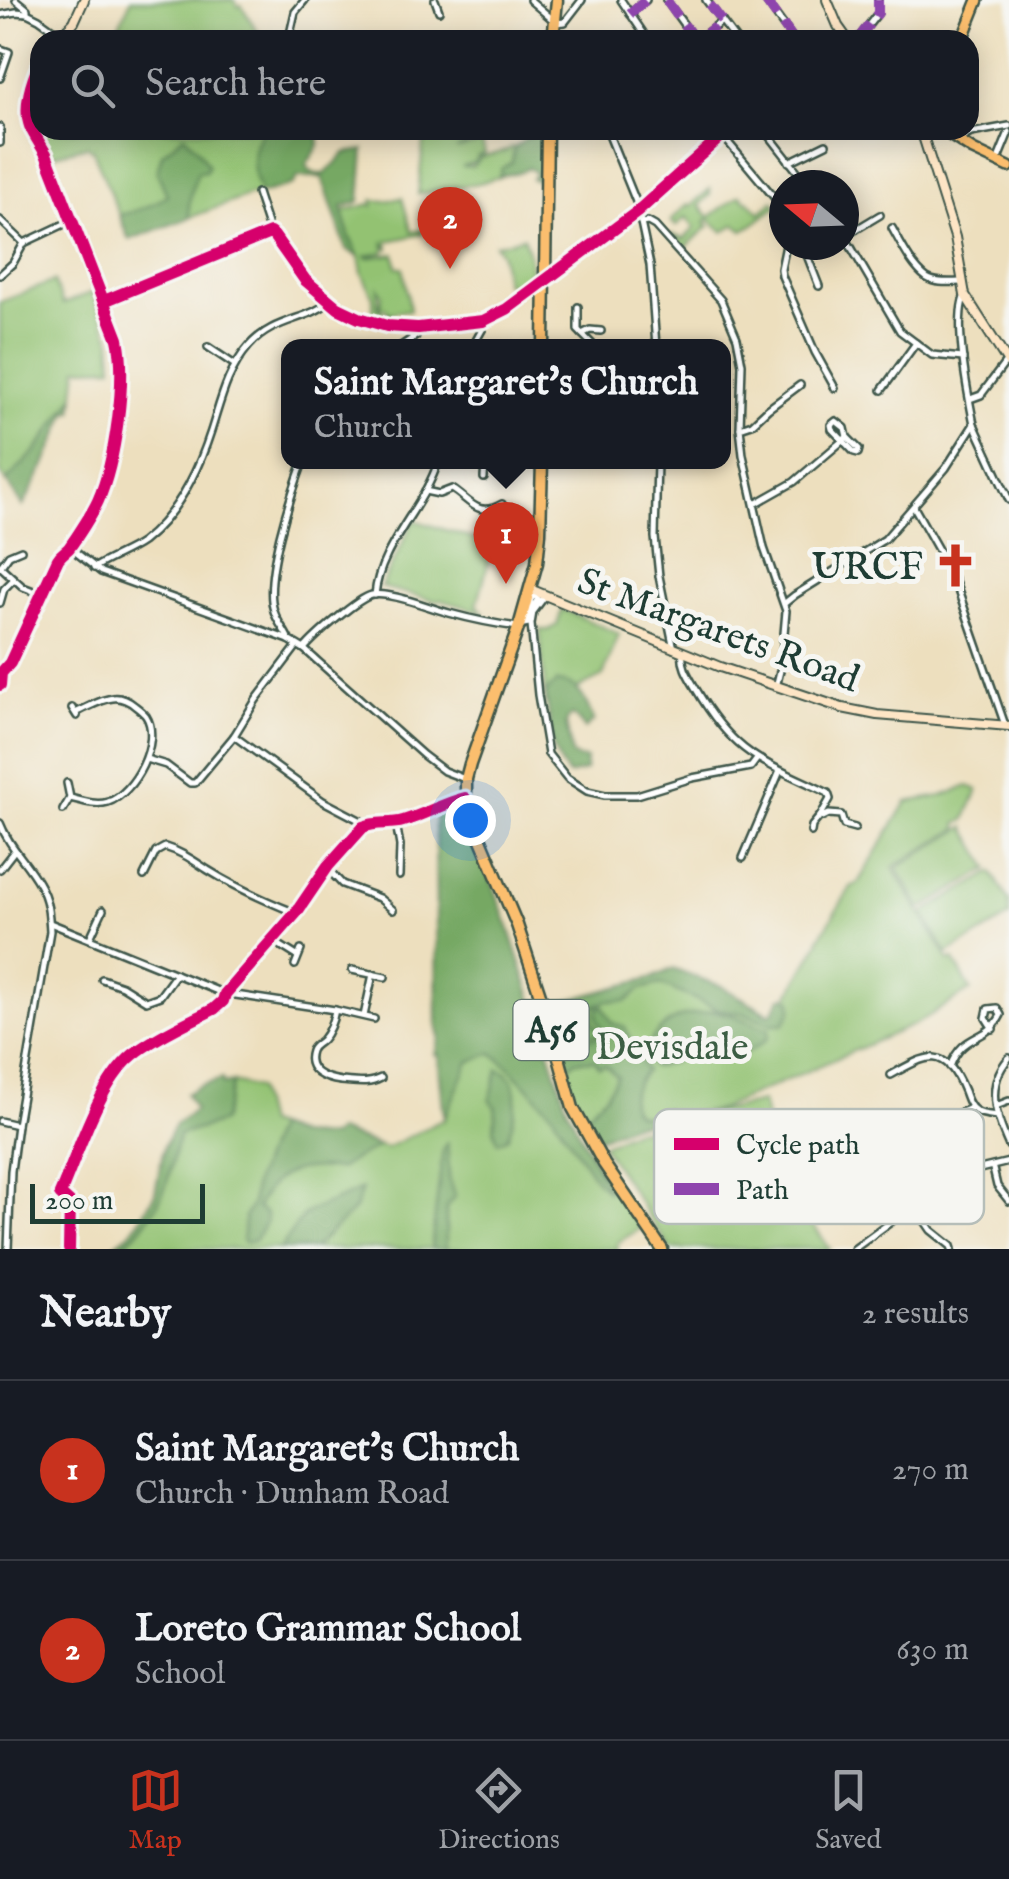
<!DOCTYPE html>
<meta charset="utf-8">
<style>
:root{--surface:#171b24;--page:#20242c;--text:#f1f3f6;--muted:#9ea1a6;--line:#363941;--accent:#c8321e}
body{margin:0;font-family:"IM FELL English",serif;background:var(--page);color:var(--text)}
.compass{position:absolute;left:769px;top:170px;width:90px;height:90px;border-radius:50%;background:var(--surface);box-shadow:0 5px 25px #0003;rotate:289deg}
.scale{position:absolute;left:30px;bottom:25px;width:175px;box-sizing:border-box;padding-left:10px;border:5px solid #1f3d34;border-top:0;font-size:28px;line-height:35px;white-space:nowrap;color:#1f3d34;-webkit-text-stroke:8px #f6f6f2;paint-order:stroke}
.you{position:absolute;left:470px;top:820px;width:35px;height:35px;margin:-25px;border:8px solid #fff;border-radius:50%;background:#1a73e8;box-shadow:0 0 0 15px #1a73e833}
.badge{display:grid;place-items:center;width:65px;height:65px;border-radius:50%;background:var(--accent);color:#fff;font-size:32px;font-weight:700}
.pin{position:absolute;translate:-50% -82px;filter:drop-shadow(0 2px 5px #0008)}
.pin::after{content:'';position:absolute;top:52px;width:35px;height:30px;background:inherit;clip-path:polygon(0 0,100% 0,50% 100%)}
.popup{position:absolute;left:281px;top:339px;width:450px;height:130px;box-sizing:border-box;display:grid;place-content:center;border-radius:20px;background:var(--surface);filter:drop-shadow(0 2px 8px #0005);font-size:32px;white-space:nowrap;color:var(--muted)}
.popup b{font-size:38px;color:var(--text)}
.popup::after{content:'';position:absolute;left:50%;top:100%;margin-left:-20px;border:20px solid transparent;border-top-color:var(--surface)}
.list{margin:0;padding:0;list-style:none}
h2{display:flex;justify-content:space-between;align-items:center;height:130px;margin:0;padding:0 40px;font-size:42px}
h2 small{font-size:32px;font-weight:400;color:var(--muted)}
.list li{display:grid;grid-template-columns:65px 1fr auto;gap:30px;align-items:center;box-sizing:border-box;height:180px;padding:0 40px;border-top:2px solid var(--line)}
.list b{display:block;font-size:38px;white-space:nowrap}
.list p{margin:0;font-size:32px;white-space:nowrap;color:var(--muted)}
.list em{font-size:32px;font-style:normal;color:var(--muted)}
.icon{flex:none;width:55px;height:55px;fill:none;stroke:currentColor;stroke-width:2;stroke-linecap:round;stroke-linejoin:round}
.map{position:relative;flex:none;width:1009px;height:1249px;overflow:hidden}
.search{position:absolute;background:var(--surface);box-shadow:0 5px 25px #0003;left:30px;right:30px;top:30px;height:110px;display:flex;align-items:center;gap:25px;box-sizing:border-box;padding:0 35px;border-radius:30px;color:var(--muted);font-size:38px}
.sheet{height:490px;background:var(--surface)}
nav{display:flex;justify-content:space-around;align-items:center;box-sizing:border-box;height:140px;border-top:2px solid var(--line);background:var(--surface);font-size:28px;color:var(--muted)}
nav a{display:grid;justify-items:center;gap:5px}
nav .on{color:var(--accent)}
.map>svg:first-child{display:block}
.green{fill:#93c272;stroke:#598053;stroke-width:2.5}
.forest{fill:#76a864;stroke:#4a724c;stroke-width:2.5}
.lines{fill:none;stroke-linecap:round;stroke-linejoin:round}
.street-casing{stroke:#3e5549;stroke-width:10}
.secondary-casing{stroke:#3e5549;stroke-width:12}
.primary-casing{stroke:#3e5549;stroke-width:14}
.highway-casing{stroke:#3e5549;stroke-width:15}
.street{stroke:#fff;stroke-width:5}
.secondary{stroke:#fde5c5;stroke-width:8}
.primary{stroke:#fbbe6e;stroke-width:9}
.highway{stroke:#fbbe6e;stroke-width:10}
.quiet{stroke:#8e44ad;stroke-width:10;stroke-dasharray:20 10;stroke-linecap:butt}
.cycleway-casing{stroke:#f6f6f2;stroke-width:19}
.cycleway{stroke:#d6006c;stroke-width:12}
.labels{text-anchor:middle;stroke-width:10;stroke-linejoin:round;paint-order:stroke}
.shield{fill:#f6f6f2;stroke:#60746d;stroke-width:2.5}
.shield-label{font-size:35px;font-weight:bold;fill:#1f3d34}
.poi-label{font-size:38px;fill:#1f3d34;stroke:#f6f6f2;text-anchor:end}
.street-label{font-size:38px;fill:#1f3d34;stroke:#f6f6f2}
.park-label{font-size:38px;fill:#3c5e44;stroke:#f6f6f2}
.key{fill:#f6f6f2;stroke:#b6beb9;stroke-width:2.5}
.key-label{font-size:28px;fill:#1f3d34}
</style>
<div class="map">
<svg width="1009" height="1249" viewBox="0 0 1009 1249">
<rect width="100%" height="100%" fill="#f6f6f2"/>
<filter id="ink" filterUnits="userSpaceOnUse"><feTurbulence type="fractalNoise" baseFrequency=".01" numOctaves="2"/><feDisplacementMap in="SourceGraphic" scale="20" xChannelSelector="R" yChannelSelector="G"/><feConvolveMatrix kernelMatrix="1 2 1 2 8 2 1 2 1" color-interpolation-filters="sRGB"/></filter>
<filter id="wash" filterUnits="userSpaceOnUse"><feTurbulence type="fractalNoise" baseFrequency=".0048" numOctaves="4" result="noise"/><feDisplacementMap in="SourceGraphic" scale="40" xChannelSelector="R" yChannelSelector="G"/><feGaussianBlur stdDeviation="2.25" result="paint"/><feColorMatrix in="noise" values="0 0 0 0 0 0 0 0 0 0 0 0 0 0 0 0 0 1.4 0 .05"/><feComposite in="paint" operator="in"/></filter>
<g filter="url(#wash)">
<rect width="100%" height="100%" fill="#eddfbe"/>
<!-- green -->
<g class="green">
<path d="M131,0H234L238,7L241,5L263,40H112Z"/>
<path d="M40,77V130H292L266,192L248,196L129,240L93,150L87,146L52,155C35,120 29,117 40,77Z"/>
<path d="M434,130H462L466,145L456,149L482,142L485,153L478,156L475,162L462,166L472,167L481,157L506,151L512,147L514,148L512,162L502,168L499,177L479,183L418,194L423,145Z"/>
<path d="M710,189V195L699,205L709,217L740,195L746,201L748,200L760,213L773,201L777,207C764,214 756,225 743,230L735,224L724,232L708,219L705,222L709,226L685,248L670,234L684,239L695,228L686,217L676,226L671,221L687,204L690,206Z"/>
<path d="M402,198L412,232L422,230L423,234L388,241L389,250L383,241L385,252L366,256L367,258L395,254L397,267H403L410,310L388,313L386,308L380,309L382,294L378,288V309L385,315L393,316L394,320L373,318V298L362,273L359,257L349,236L343,211L370,204L373,206V200L385,201Z"/>
<path d="M523,237C532,259 540,288 505,283L501,253L495,245Z"/>
<path d="M54,281L63,304L93,292L111,339L113,367L78,368L73,411H68L46,463L23,506L0,472V302Z"/>
<path d="M414,520L490,544L514,549L510,558L490,556L477,605L483,612L441,600L436,601L381,587Z"/>
<path d="M562,609L619,634L603,676L546,704L540,630H548L557,625Z"/>
<path d="M968,786L978,790L965,820L957,824L959,828L893,867L949,961L953,959L971,990L916,1024L715,1111L632,1120L597,1137L575,1105L547,1006L655,977L672,969L721,986L776,1017L820,941L819,939L851,887L858,883L907,802L942,796Z"/>
<path d="M965,827L989,868L921,909L897,868Z"/>
<path d="M992,872L1009,901V917L947,954L923,913Z"/>
<path d="M509,1038L565,1108L602,1173L641,1228L617,1243L618,1249H120C158,1219 167,1179 179,1135L221,1122L233,1082L257,1088L266,1124L298,1135L331,1137L337,1131L386,1148L444,1119L454,1063Z"/>
<path d="M762,1102L783,1182L830,1249H670L602,1145L634,1130L671,1126L720,1111Z"/>
</g>
<!-- forest -->
<g class="forest">
<path d="M264,130H318L319,146L307,164L309,170L316,174H325L345,153L364,150L360,201L342,207L349,236L359,257L346,249L322,177H297L293,185L261,194C252,175 248,147 264,130Z"/>
<path d="M536,131L541,132L540,181L532,179L536,173L528,168C521,174 509,173 499,177L502,168L512,162L514,148Z"/>
<path d="M184,135L197,148L208,166L206,171L198,172C191,188 188,201 189,218L129,240L119,215C135,212 155,205 167,195L157,172L162,154Z"/>
<path d="M75,396L73,411H68L46,463L23,506L6,481L36,451Z"/>
<path d="M556,682C580,682 586,701 594,721L585,729L573,715L570,717L566,723L572,755L577,758L586,759L585,771L568,775L560,764L552,744L546,693Z"/>
<path d="M462,802L510,930L567,1107L609,1193L595,1179L552,1113L509,1067L492,1053L469,1062L444,1119L438,1054H435L440,1038L437,1024L435,817L433,814Z"/>
<path d="M672,969L721,986L767,1014L772,1013L781,997L785,996L792,1000V1010L784,1024H772L745,1014L717,1009L660,984L641,989L627,1001H607L594,1006L592,1020L600,1033C583,1040 570,1026 556,1016L552,1021L549,1012L565,1001L655,977Z"/>
<path d="M603,1006L612,1023L625,1027L646,1071C621,1097 628,1129 665,1109L672,1120L633,1124L599,1138L584,1117L606,1095L617,1076L605,1065L599,1067L595,1060L576,1061L565,1069L553,1025L557,1021C572,1032 586,1046 605,1034L597,1019L598,1008Z"/>
<path d="M714,1011L732,1015L769,1029L768,1038C753,1051 735,1059 716,1059C708,1059 699,1057 691,1057C678,1057 666,1067 653,1067C634,1050 662,1023 680,1017C691,1014 703,1013 714,1011Z"/>
<path d="M498,1069C526,1078 515,1116 508,1137L498,1142L494,1129L496,1107L490,1099Z"/>
<path d="M222,1079L223,1084L233,1082L222,1122L179,1135C174,1152 171,1171 165,1188C157,1209 132,1249 109,1249L130,1233L144,1213L155,1193L164,1146L175,1124L195,1110L186,1094L200,1086Z"/>
<path d="M275,1127L297,1135L331,1137L337,1131L378,1146C366,1154 351,1159 340,1169C300,1167 275,1167 257,1208L266,1214V1222L254,1241L245,1243L242,1240L245,1216L252,1204L254,1184Z"/>
<path d="M447,1143C450,1161 446,1181 455,1196L446,1208V1249H431L443,1148Z"/>
<path d="M362,1189L355,1209L313,1249H280L302,1217L310,1211Z"/>
</g>
</g>
<g filter="url(#ink)">
<g class="lines">
<defs>
<g id="street">
<path d="M16,0L27,9V13L39,19L61,35"/>
<path d="M435,0L439,11"/>
<path d="M530,0L552,19"/>
<path d="M621,0L648,40"/>
<path d="M666,0L695,40"/>
<path d="M706,0L736,40"/>
<path d="M765,0L794,40"/>
<path d="M630,14L646,0"/>
<path d="M0,15L16,12L27,13"/>
<path d="M555,23L565,22L582,0"/>
<path d="M290,34L295,12L305,0"/>
<path d="M699,39L722,21"/>
<path d="M484,40H487"/>
<path d="M857,40L878,13V0"/>
<path d="M0,78L9,52L1,49"/>
<path d="M0,127V143"/>
<path d="M607,130L639,209"/>
<path d="M728,130L722,135L784,209"/>
<path d="M765,130L808,185"/>
<path d="M958,140L971,133L1009,126"/>
<path d="M998,159L1009,132"/>
<path d="M789,162L826,144"/>
<path d="M824,185L836,178"/>
<path d="M257,193L270,233"/>
<path d="M637,212L640,218L650,265L656,346"/>
<path d="M0,220L24,243"/>
<path d="M641,223L648,222L655,226L721,300L737,338L742,364L740,428L743,455L764,548L786,611L781,667L776,687"/>
<path d="M892,228C901,244 912,267 927,278C936,284 951,282 961,282"/>
<path d="M844,235L900,331L932,355L963,358"/>
<path d="M845,236L880,215"/>
<path d="M786,245L781,269L782,276L815,352L835,388"/>
<path d="M803,245L819,286"/>
<path d="M0,275L13,263L24,243L73,220"/>
<path d="M965,295C953,320 968,395 974,424L1009,500"/>
<path d="M104,301L267,233L274,236C309,298 358,332 431,328C449,326 469,326 485,320C508,312 524,294 543,282"/>
<path d="M578,307V330L594,346"/>
<path d="M582,334L590,330L601,331"/>
<path d="M401,346L416,336L418,328"/>
<path d="M473,346L483,328V322"/>
<path d="M208,347L235,365"/>
<path d="M882,390L916,343"/>
<path d="M970,399L981,395L1008,359"/>
<path d="M836,421L845,428L847,437L859,449L858,453L854,452L832,429L831,425Z"/>
<path d="M740,428L752,424L768,409L800,385"/>
<path d="M657,462L655,537L659,576L674,649"/>
<path d="M484,478L485,462"/>
<path d="M425,491L439,494L452,489C471,501 477,518 502,504"/>
<path d="M755,504L794,482L847,437"/>
<path d="M914,507L953,576L1005,725"/>
<path d="M69,547L101,572L289,640L304,649L423,755L444,771L465,779"/>
<path d="M0,566L23,587L41,594"/>
<path d="M1,566L9,555L21,550"/>
<path d="M94,568C109,558 128,552 142,542C177,515 198,471 211,431C221,400 227,371 249,346C273,318 307,321 329,302"/>
<path d="M375,595C379,547 424,507 438,462"/>
<path d="M535,595L538,599L530,611L529,623L524,624L531,599Z"/>
<path d="M545,596L533,612L531,624L538,695L548,754L567,778L587,791L605,795H637L692,778L751,767L757,759"/>
<path d="M0,603L4,589L14,579"/>
<path d="M785,603L795,595L885,539L946,468L974,424"/>
<path d="M289,640C285,630 277,622 274,611C263,578 291,495 303,462"/>
<path d="M304,649C314,637 358,598 372,595C389,591 430,608 449,613C471,619 495,624 518,627"/>
<path d="M683,653C681,666 689,677 696,689C735,756 762,761 828,793L830,799L821,815L823,817L829,814L841,815L844,825L855,828"/>
<path d="M72,708L77,716"/>
<path d="M234,736L323,801L367,824"/>
<path d="M146,759L166,765L190,783H195L234,736L256,700L297,646"/>
<path d="M70,798C82,801 96,806 108,802C134,794 162,741 146,716C143,712 139,709 135,706C129,701 121,697 113,698C101,699 87,708 77,712"/>
<path d="M63,810L70,798L67,783"/>
<path d="M0,823C9,847 27,862 39,884C48,899 49,914 50,931L17,1125L11,1171L8,1249"/>
<path d="M396,823L400,846L399,876"/>
<path d="M811,832L812,826L821,815"/>
<path d="M743,858L780,771"/>
<path d="M327,868L342,884L379,898L393,910"/>
<path d="M0,869L14,851"/>
<path d="M144,876L156,852L165,847C182,852 194,861 208,870C235,887 266,901 296,913"/>
<path d="M50,923L225,994"/>
<path d="M90,938L103,910"/>
<path d="M273,941L297,956"/>
<path d="M295,965L301,950"/>
<path d="M352,970L385,977"/>
<path d="M102,979L122,986L146,1001L160,996L176,974"/>
<path d="M229,994L335,1010L374,1019"/>
<path d="M335,1010C333,1021 330,1031 322,1040C317,1045 313,1045 311,1051C304,1072 326,1079 341,1081C356,1082 368,1085 381,1078"/>
<path d="M364,1016L373,974"/>
<path d="M1009,1058C985,1085 995,1115 1009,1146"/>
<path d="M950,1067C963,1031 987,1043 1001,1015L997,1008L988,1009L986,1018L993,1029"/>
<path d="M891,1075C928,1054 945,1045 964,1091C967,1099 969,1107 976,1111C982,1115 991,1115 998,1116"/>
<path d="M996,1106L1009,1101"/>
<path d="M0,1121L17,1125"/>
<path d="M921,1130L971,1108"/>
<path d="M993,1169L997,1186L1009,1201"/>
<path d="M914,1205L931,1230L951,1246L952,1249"/>
<path d="M69,1249L70,1203L60,1194C79,1151 100,1077 138,1051C161,1034 189,1022 214,1009L223,1001L225,994L296,913L328,866L363,827C376,821 390,825 403,821C425,815 444,803 465,798"/>
<path d="M854,1249L914,1205L938,1184L959,1174L1009,1162"/>
</g>
<g id="secondary">
<path d="M827,0L838,26L848,40"/>
<path d="M56,40L74,22L84,0"/>
<path d="M921,130L955,237L965,295L1009,364"/>
<path d="M546,280L637,212L722,135"/>
<path d="M530,589L720,667L842,708L877,715L1009,726"/>
<path d="M0,674L10,663L59,555C75,542 91,518 99,499C115,460 127,380 118,339L46,154C41,145 34,135 30,126C23,107 32,80 40,63"/>
</g>
<g id="primary">
<path d="M962,40L978,0"/>
<path d="M942,130L973,150L1009,167"/>
</g>
<g id="highway">
<path d="M553,40L557,0"/>
<path d="M544,346L547,130"/>
<path d="M542,462L540,533L537,563L520,623L470,764L466,779V804L517,925L550,1025L573,1108L604,1164L662,1249"/>
</g>
</defs>
<!-- street casing -->
<use href="#street" class="street-casing"/>
<!-- secondary casing -->
<use href="#secondary" class="secondary-casing"/>
<!-- primary casing -->
<use href="#primary" class="primary-casing"/>
<!-- highway casing -->
<use href="#highway" class="highway-casing"/>
<!-- street -->
<use href="#street" class="street"/>
<!-- secondary -->
<use href="#secondary" class="secondary"/>
<!-- primary -->
<use href="#primary" class="primary"/>
<!-- highway -->
<use href="#highway" class="highway"/>
<!-- quiet -->
<g class="quiet">
<path d="M666,0L695,40"/>
<path d="M765,0L794,40"/>
<path d="M630,14L646,0"/>
<path d="M699,39L722,21L706,0"/>
<path d="M857,40L878,13V0"/>
</g>
<defs>
<g id="cycleway">
<path d="M104,301L270,233L274,236L305,280L338,308L359,318L387,326L418,328L483,321L507,309L637,212L728,130"/>
<path d="M0,685L1,673L10,663L58,559C61,554 65,552 69,548C77,537 92,514 98,501C115,463 127,379 118,339L46,154C41,145 34,135 30,126C23,107 32,80 40,63"/>
<path d="M69,1249L70,1203L60,1194C79,1151 100,1077 138,1051C161,1034 189,1022 214,1009L223,1001L225,994L296,913L328,866L363,827C376,821 390,825 403,821C425,815 444,803 465,798"/>
</g>
</defs>
<!-- cycleway casing -->
<use href="#cycleway" class="cycleway-casing"/>
<!-- cycleway -->
<use href="#cycleway" class="cycleway"/>
</g>
</g>
<!-- icons -->
<defs>
<symbol id="church-bare" viewBox="-9 -9 18 18"><path d="M-1.2-6h2.4v3.5h3.3v2.4h-3.3V6h-2.4V-.1h-3.3v-2.4h3.3Z" fill="#c8321e" stroke="#f6f6f2" stroke-width="2.5" paint-order="stroke"/></symbol>
</defs>
<g fill-rule="evenodd">
<use href="#church-bare" x="924" y="534" width="63" height="63"/>
</g>
<g class="labels">
<!-- shield labels -->
<rect class="shield" x="513.5" y="1000" width="75" height="60" rx="8"/>
<g class="shield-label">
<text x="551" y="1042">A56</text>
</g>
<!-- poi labels -->
<g class="poi-label">
<text x="923" y="579">URCF</text>
</g>
<!-- street labels -->
<g class="street-label">
<text transform="translate(719 629) rotate(20)" y="13">St Margarets Road</text>
</g>
<!-- park labels -->
<g class="park-label">
<text x="672" y="1059">Devisdale</text>
</g>
</g>
<!-- legend -->
<rect x="654" y="1109" width="330" height="115" rx="15" class="key"/>
<rect x="674" y="1138" width="45" height="12" fill="#d6006c"/>
<rect x="674" y="1183" width="45" height="12" fill="#8e44ad"/>
<g class="key-label">
<text x="736" y="1154">Cycle path</text>
<text x="736" y="1199">Path</text>
</g>
</svg>
<svg class="compass" viewBox="-18 -18 36 36"><path d="M0-13l5 13h-10z" fill="#e53935"/><path d="M0 13l5-13h-10z" fill="#9ea1a6"/></svg>
<div class="scale">200 m</div>
<div class="you"></div>
<div class="pin badge" style="left:506px;top:584px">1</div>
<div class="popup"><b>Saint Margaret's Church</b>Church</div>
<div class="pin badge" style="left:450px;top:269px">2</div>
<div class="search"><svg class="icon" aria-label="search" viewBox="0 0 24 24"><circle cx="10" cy="10" r="6"/><path d="M15 15l6 6"/></svg>Search here</div>
</div>
<section class="sheet">
<h2>Nearby<small>2 results</small></h2>
<ul class="list">
<li><span class="badge">1</span><div><b>Saint Margaret's Church</b><p>Church · Dunham Road</p></div><em>270 m</em></li>
<li><span class="badge">2</span><div><b>Loreto Grammar School</b><p>School</p></div><em>630 m</em></li>
</ul>
</section>
<nav>
<a class="on"><svg class="icon" aria-label="map" viewBox="0 0 24 24"><path d="M3 6l6-2 6 2 6-2v14l-6 2-6-2-6 2zM9 4v14M15 6v14"/></svg>Map</a>
<a><svg class="icon" aria-label="directions" viewBox="0 0 24 24"><path d="M12 3l9 9-9 9-9-9zM9 14v-3h6M13 9l2 2-2 2"/></svg>Directions</a>
<a><svg class="icon" aria-label="saved" viewBox="0 0 24 24"><path d="M7 4h10v16l-5-4-5 4z"/></svg>Saved</a>
</nav>
